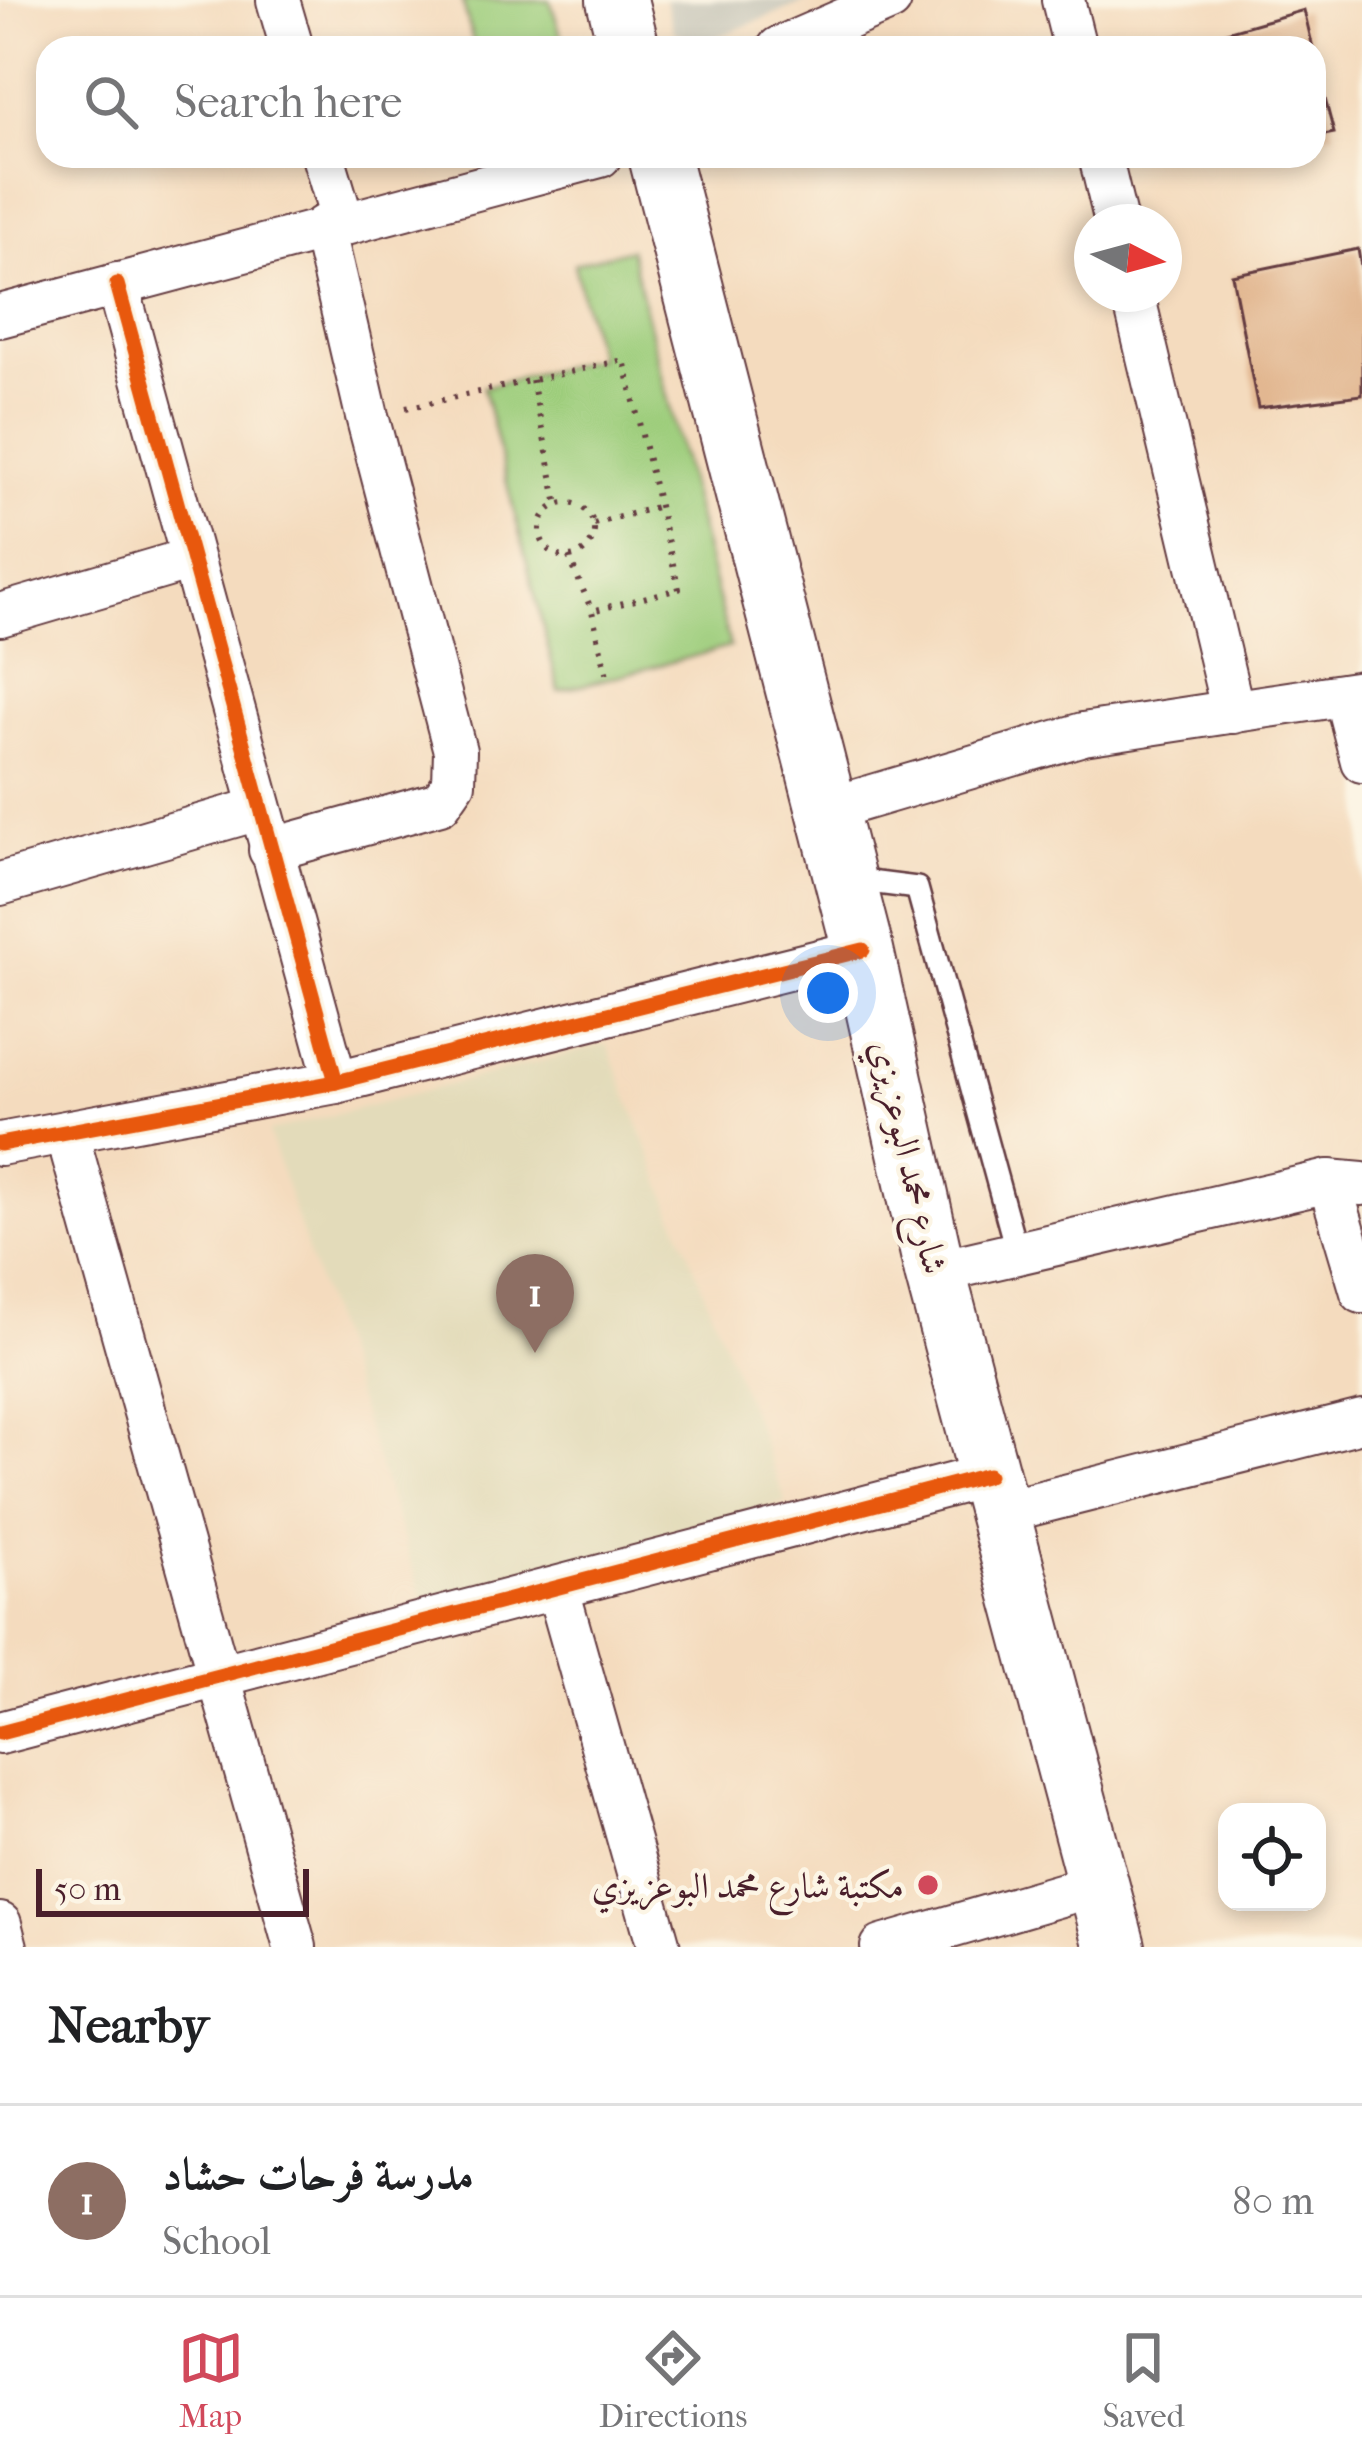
<!DOCTYPE html>
<meta charset="utf-8">
<style>
:root{--surface:#fff;--page:#f2f2f2;--text:#202124;--muted:#757577;--line:#e0e0e0;--accent:#d1495b}
body{margin:0;font-family:"IM FELL French Canon",Amiri,serif;background:var(--page);color:var(--text)}
.controls{position:absolute;right:36px;bottom:36px;display:grid;overflow:hidden;border-radius:24px;box-shadow:0 6px 18px #0003}
.controls button{width:108px;height:108px;display:grid;place-items:center;padding:0;border:0;border-bottom:3px solid var(--line);background:var(--surface);color:var(--text);font:60px sans-serif}
.compass{position:absolute;left:1074px;top:204px;width:108px;height:108px;border-radius:50%;background:var(--surface);box-shadow:0 6px 18px #0003;rotate:96deg}
.scale{position:absolute;left:36px;bottom:30px;width:273px;box-sizing:border-box;padding-left:12px;border:6px solid #4a1f2b;border-top:0;font-size:33px;line-height:42px;white-space:nowrap;color:#4a1f2b;-webkit-text-stroke:9px #fcf5e5;paint-order:stroke}
.you{position:absolute;left:828px;top:993px;width:42px;height:42px;margin:-30px;border:9px solid #fff;border-radius:50%;background:#1a73e8;box-shadow:0 0 0 18px #1a73e833}
.badge{display:grid;place-items:center;width:78px;height:78px;border-radius:50%;background:var(--accent);color:#fff;font-size:39px;font-weight:700}
.pin{position:absolute;translate:-50% -99px;filter:drop-shadow(0 3px 6px #0008)}
.pin::after{content:'';position:absolute;top:63px;width:42px;height:36px;background:inherit;clip-path:polygon(0 0,100% 0,50% 100%)}
.list{margin:0;padding:0;list-style:none}
h2{display:flex;justify-content:space-between;align-items:center;height:156px;margin:0;padding:0 48px;font-size:51px}
h2 small{font-size:39px;font-weight:400;color:var(--muted)}
.list li{display:grid;grid-template-columns:78px 1fr auto;gap:36px;align-items:center;box-sizing:border-box;height:192px;padding:0 48px;border-top:3px solid var(--line)}
.list b{display:block;font-size:45px;white-space:nowrap}
.list p{margin:0;font-size:39px;white-space:nowrap;color:var(--muted)}
.list em{font-size:39px;font-style:normal;color:var(--muted)}
.icon{flex:none;width:66px;height:66px;fill:none;stroke:currentColor;stroke-width:2;stroke-linecap:round;stroke-linejoin:round}
.map{position:relative;flex:none;width:1362px;height:1947px;overflow:hidden}
.search{position:absolute;background:var(--surface);box-shadow:0 6px 18px #0003;left:36px;right:36px;top:36px;height:132px;display:flex;align-items:center;gap:30px;box-sizing:border-box;padding:0 42px;border-radius:36px;color:var(--muted);font-size:45px}
.sheet{height:348px;background:var(--surface)}
nav{display:flex;justify-content:space-around;align-items:center;box-sizing:border-box;height:168px;border-top:3px solid var(--line);background:var(--surface);font-size:33px;color:var(--muted)}
nav a{display:grid;justify-items:center;gap:6px}
nav .on{color:var(--accent)}
.map>svg:first-child{display:block}
.built{fill:#e3dbba}
.industrial{fill:#c6c5b8}
.green{fill:#9dcd7c;stroke:#747654;stroke-width:3}
.building{fill:#e2b791}
.lines{fill:none;stroke-linecap:round;stroke-linejoin:round}
.lane-casing{stroke:#643b41;stroke-width:26}
.street-casing{stroke:#643b41;stroke-width:46}
.secondary-casing{stroke:#643b41;stroke-width:64}
.path{stroke:#643b41;stroke-width:6;stroke-dasharray:3 9;stroke-linecap:butt}
.lane{stroke:#fff;stroke-width:21}
.street{stroke:#fff;stroke-width:42}
.secondary{stroke:#fff;stroke-width:60}
.cycleway-casing{stroke:#fcf5e5;stroke-width:22}
.cycleway{stroke:#e8590c;stroke-width:15}
.poi-dot{fill:#d1495b;stroke:#fcf5e5;stroke-width:4.5}
.labels{text-anchor:middle;stroke-width:9;stroke-linejoin:round;paint-order:stroke}
.street-label{font-size:36px;fill:#4a1f2b;stroke:#fcf5e5}
.poi-label{font-size:36px;fill:#4a1f2b;stroke:#fcf5e5;text-anchor:end}
</style>
<div class="map">
<svg width="1362" height="1947" viewBox="0 0 1362 1947">
<rect width="100%" height="100%" fill="#fcf5e5"/>
<filter id="ink" filterUnits="userSpaceOnUse"><feTurbulence type="fractalNoise" baseFrequency=".00833" numOctaves="2"/><feDisplacementMap in="SourceGraphic" scale="24" xChannelSelector="R" yChannelSelector="G"/><feConvolveMatrix kernelMatrix="1 2 1 2 8 2 1 2 1" color-interpolation-filters="sRGB"/></filter>
<filter id="wash" filterUnits="userSpaceOnUse"><feTurbulence type="fractalNoise" baseFrequency=".004" numOctaves="4" result="noise"/><feDisplacementMap in="SourceGraphic" scale="48" xChannelSelector="R" yChannelSelector="G"/><feGaussianBlur stdDeviation="2.7" result="paint"/><feColorMatrix in="noise" values="0 0 0 0 0 0 0 0 0 0 0 0 0 0 0 0 0 1.4 0 .05"/><feComposite in="paint" operator="in"/></filter>
<g filter="url(#wash)">
<rect width="100%" height="100%" fill="#f4dbbe"/>
<!-- built -->
<path class="built" d="M607,1044L786,1502L425,1605L268,1132Z"/>
<!-- industrial -->
<path class="industrial" d="M665,0H810L702,43L674,32Z"/>
<!-- green -->
<g class="green">
<path d="M462,0H550L565,48H475Z"/>
<path d="M630,249L730,647L559,691L483,387L598,358L574,264Z"/>
</g>
<g id="blocks">
<!-- building -->
<g class="building">
<path d="M1304,10L1313,48H1197L1195,41Z"/>
<path d="M1314,57L1334,133L1314,137Z"/>
<path d="M1358,249L1362,273V395L1258,408L1232,275Z"/>
</g>
</g>
</g>
<g filter="url(#ink)">
<use href="#blocks" fill-opacity="0" stroke="#643b41" stroke-width="3"/>
<g class="lines">
<defs>
<path id="lane" d="M853,880L917,888L1017,1253"/>
<g id="street">
<path d="M278,0L292,48"/>
<path d="M1063,0L1075,48"/>
<path d="M779,48L890,0"/>
<path d="M323,156L343,222"/>
<path d="M1100,156L1116,222"/>
<path d="M117,284L336,1082"/>
<path d="M1133,294L1233,712"/>
<path d="M0,316L600,156"/>
<path d="M0,615L191,559"/>
<path d="M1345,695L1362,761"/>
<path d="M826,810L1083,734L1362,692"/>
<path d="M270,850L440,803L454,783L455,751L367,416L323,227"/>
<path d="M0,884L258,809"/>
<path d="M67,1134L295,1947"/>
<path d="M0,1144L336,1082L863,950"/>
<path d="M1329,1181L1362,1292"/>
<path d="M935,1272L1329,1181L1362,1184"/>
<path d="M998,1513L1362,1421"/>
<path d="M558,1590L659,1947"/>
<path d="M0,1733L988,1475"/>
<path d="M0,1924L6,1947"/>
<path d="M882,1947L1098,1884"/>
</g>
<g id="secondary">
<path d="M617,0L629,48"/>
<path d="M659,156L863,950L935,1272L1115,1947"/>
</g>
</defs>
<!-- lane casing -->
<use href="#lane" class="lane-casing"/>
<!-- street casing -->
<use href="#street" class="street-casing"/>
<!-- secondary casing -->
<use href="#secondary" class="secondary-casing"/>
<!-- path -->
<g class="path">
<path d="M532,380L558,505"/>
<path d="M406,408L624,360L679,589L592,611"/>
<circle cx="567" cy="530" r="27"/>
<path d="M594,524L660,506"/>
<path d="M569,557L592,611L607,676"/>
</g>
<!-- lane -->
<use href="#lane" class="lane"/>
<!-- street -->
<use href="#street" class="street"/>
<!-- secondary -->
<use href="#secondary" class="secondary"/>
<defs>
<g id="cycleway">
<path d="M117,284L336,1082"/>
<path d="M0,1144L336,1082L863,950"/>
<path d="M0,1733L988,1475"/>
</g>
</defs>
<!-- cycleway casing -->
<use href="#cycleway" class="cycleway-casing"/>
<!-- cycleway -->
<use href="#cycleway" class="cycleway"/>
</g>
</g>
<!-- markers -->
<circle class="poi-dot" cx="928" cy="1885" r="12"/>
<g class="labels">
<!-- street labels -->
<g class="street-label">
<text transform="translate(910 1157) rotate(77)" y="13">شارع محمد البوعزيزي</text>
</g>
<!-- poi labels -->
<g class="poi-label">
<text x="904" y="1898">مكتبة شارع محمد البوعزيزي</text>
</g>
</g>
</svg>
<div class="controls">
<button><svg class="icon" aria-label="locate" viewBox="0 0 24 24"><circle cx="12" cy="12" r="6"/><path d="M12 2v4M12 18v4M2 12h4M18 12h4"/></svg></button>
</div>
<svg class="compass" viewBox="-18 -18 36 36"><path d="M0-13l5 13h-10z" fill="#e53935"/><path d="M0 13l5-13h-10z" fill="#757577"/></svg>
<div class="scale">50 m</div>
<div class="you"></div>
<div class="pin badge" style="left:535px;top:1353px;background:#8d6e63">1</div>
<div class="search"><svg class="icon" aria-label="search" viewBox="0 0 24 24"><circle cx="10" cy="10" r="6"/><path d="M15 15l6 6"/></svg>Search here</div>
</div>
<section class="sheet">
<h2>Nearby<small></small></h2>
<ul class="list">
<li><span class="badge" style="background:#8d6e63">1</span><div><b>مدرسة فرحات حشاد</b><p>School</p></div><em>80 m</em></li>
</ul>
</section>
<nav>
<a class="on"><svg class="icon" aria-label="map" viewBox="0 0 24 24"><path d="M3 6l6-2 6 2 6-2v14l-6 2-6-2-6 2zM9 4v14M15 6v14"/></svg>Map</a>
<a><svg class="icon" aria-label="directions" viewBox="0 0 24 24"><path d="M12 3l9 9-9 9-9-9zM9 14v-3h6M13 9l2 2-2 2"/></svg>Directions</a>
<a><svg class="icon" aria-label="saved" viewBox="0 0 24 24"><path d="M7 4h10v16l-5-4-5 4z"/></svg>Saved</a>
</nav>
